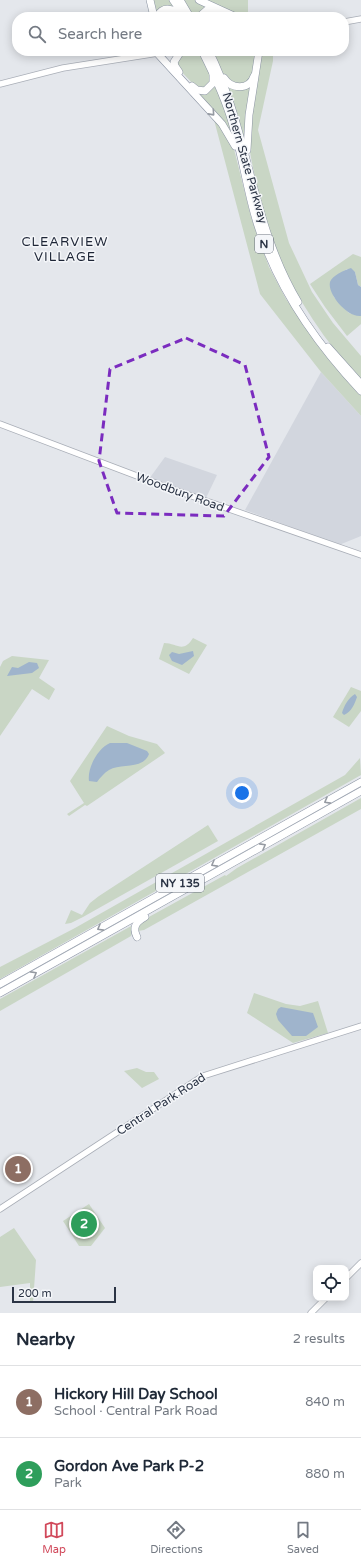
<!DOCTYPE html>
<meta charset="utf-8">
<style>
:root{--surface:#fff;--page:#f2f2f3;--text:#1f2937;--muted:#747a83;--line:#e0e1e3;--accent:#d1495b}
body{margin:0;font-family:"Varela Round",sans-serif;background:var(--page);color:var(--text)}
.controls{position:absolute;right:12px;bottom:12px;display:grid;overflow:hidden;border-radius:8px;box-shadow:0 2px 10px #0003}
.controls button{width:36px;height:36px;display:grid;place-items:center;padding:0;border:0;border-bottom:1px solid var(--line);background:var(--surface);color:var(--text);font:20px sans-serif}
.scale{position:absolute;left:12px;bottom:10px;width:104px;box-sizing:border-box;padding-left:4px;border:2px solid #2b3445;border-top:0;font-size:11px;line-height:14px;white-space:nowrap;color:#2b3445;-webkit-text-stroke:3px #f4f6f9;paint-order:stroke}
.you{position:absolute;left:242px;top:793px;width:14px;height:14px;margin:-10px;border:3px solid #fff;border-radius:50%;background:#1a73e8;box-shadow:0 0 0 6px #1a73e833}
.badge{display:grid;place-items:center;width:26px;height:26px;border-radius:50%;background:var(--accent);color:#fff;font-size:13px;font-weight:700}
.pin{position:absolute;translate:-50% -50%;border:2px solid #fff;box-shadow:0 1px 4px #0006}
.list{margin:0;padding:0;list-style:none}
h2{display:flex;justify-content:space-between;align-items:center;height:52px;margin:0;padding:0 16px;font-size:17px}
h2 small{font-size:13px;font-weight:400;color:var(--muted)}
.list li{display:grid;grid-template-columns:26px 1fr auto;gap:12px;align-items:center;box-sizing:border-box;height:72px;padding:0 16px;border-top:1px solid var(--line)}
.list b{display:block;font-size:15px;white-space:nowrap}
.list p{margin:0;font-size:13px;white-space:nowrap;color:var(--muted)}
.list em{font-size:13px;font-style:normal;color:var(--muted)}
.icon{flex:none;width:22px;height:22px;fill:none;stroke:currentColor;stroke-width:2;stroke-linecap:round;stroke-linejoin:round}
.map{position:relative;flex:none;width:361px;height:1313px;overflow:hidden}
.search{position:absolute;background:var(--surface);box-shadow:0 2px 10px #0003;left:12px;right:12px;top:12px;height:44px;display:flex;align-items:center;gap:10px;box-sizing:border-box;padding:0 14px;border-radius:16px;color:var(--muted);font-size:15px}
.sheet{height:196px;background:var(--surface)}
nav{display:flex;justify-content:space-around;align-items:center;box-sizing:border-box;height:56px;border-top:1px solid var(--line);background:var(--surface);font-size:11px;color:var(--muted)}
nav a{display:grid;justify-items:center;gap:2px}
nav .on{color:var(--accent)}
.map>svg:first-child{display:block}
.built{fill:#d2d6de}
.green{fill:#c9d6c5}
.water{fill:#9fb4cc}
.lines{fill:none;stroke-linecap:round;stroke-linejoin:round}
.secondary-casing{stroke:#a9aeb7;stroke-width:7}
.highway-casing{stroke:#8b94a3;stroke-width:8}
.secondary{stroke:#fff;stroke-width:5.5}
.highway{stroke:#fff;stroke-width:7}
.oneway{stroke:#959aa2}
.marked{fill:none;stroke:#7b2cbf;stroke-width:3;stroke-dasharray:8 5;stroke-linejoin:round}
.labels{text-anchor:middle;stroke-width:3;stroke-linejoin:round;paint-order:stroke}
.shield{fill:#f4f6f9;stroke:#676e7b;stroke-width:1}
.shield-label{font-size:11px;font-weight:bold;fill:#2b3445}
.street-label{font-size:12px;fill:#2b3445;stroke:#f4f6f9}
.neighbourhood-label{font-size:13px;letter-spacing:1px;fill:#1d2536;stroke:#f4f6f9}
</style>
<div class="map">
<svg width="361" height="1313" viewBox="0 0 361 1313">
<rect width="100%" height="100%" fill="#e4e7ec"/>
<!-- built -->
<g class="built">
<path d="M321,372L361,416V536L339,545L245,510Z"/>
<path d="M165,457L217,475L205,500L149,479Z"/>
</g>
<!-- green -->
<g class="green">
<path d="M152,0H171L176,7L157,14Z"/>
<path d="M183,0H197L214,8L194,17Z"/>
<path d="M205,0H248V17H242Z"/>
<path d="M200,51L211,77V81L205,89L197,88L177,67L176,60L182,54Z"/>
<path d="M211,51H257L251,81L237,86L226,79Z"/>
<path d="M262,51H273V61L258,130L289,243L312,292L333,323L361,356V381C307,321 273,262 256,183C253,166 248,149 249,132C251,105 258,78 262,51Z"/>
<path d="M251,83L244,137L228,87Z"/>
<path d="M216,85L233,135L226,125L194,90Z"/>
<path d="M213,116L233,145L251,217L269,267L286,299L328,357L361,394V416L321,372L260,294Z"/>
<path d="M353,254L361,257V287L358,285L355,272L347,269L334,278L330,284L334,297L349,313L361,316V324L347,336L325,307L310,284Z"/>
<path d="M193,638L207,645L189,674L159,659L164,643C177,643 183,654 193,638Z"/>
<path d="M12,656L49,660L39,678L55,689L49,700L32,689L0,736V667L3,661Z"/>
<path d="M351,687L361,691V711L349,727L333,717Z"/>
<path d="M107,726L129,736L157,744L165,753L87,806L85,805L69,816L67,814L84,803L70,781Z"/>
<path d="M360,758L361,775L0,979V967L75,928L345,775Z"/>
<path d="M361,798V809L144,930L138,931L137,925L147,918L225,875L226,876L237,868Z"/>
<path d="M208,825L218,841L83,917L71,923L65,924L71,910L82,915L90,903L99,896Z"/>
<path d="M133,925L131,936L0,1011V999Z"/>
<path d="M254,993L286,1004L300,1006L318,1001L328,1033L293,1043L247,1013Z"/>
<path d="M137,1068L146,1072H154L159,1079L142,1088L124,1071Z"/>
<path d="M89,1204L105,1228L91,1246H79L63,1221Z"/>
<path d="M14,1228L36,1260L33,1303H30V1283L0,1287V1237Z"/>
</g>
<!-- water -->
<g class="water">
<path d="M351,268L355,272L358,285L361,287V316C348,318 327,294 330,282C332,276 344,270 351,268Z"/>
<path d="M193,651L194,656L182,665L172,661L169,655L172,652L179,654Z"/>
<path d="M29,662L37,663L39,668L32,673L7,676L12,667L18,668Z"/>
<path d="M355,694L357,697C354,705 352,711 344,715L342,713C344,706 348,698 355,694Z"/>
<path d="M110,743H127L147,751L149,754C143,770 121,763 109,770C104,773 100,778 97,782L89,781C87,768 98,748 110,743Z"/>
<path d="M281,1007L313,1013L318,1027L306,1036H292L278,1020L276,1014L278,1009Z"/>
</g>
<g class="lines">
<defs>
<g id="secondary">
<path d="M344,22L361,19"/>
<path d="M0,84L63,68L171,51"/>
<path d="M0,424L166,487L361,555"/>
<path d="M0,1209L203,1076L361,1026"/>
<path d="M346,1278L361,1263"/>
<path d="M311,1313L326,1298"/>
</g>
<g id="highway">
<path d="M150,0L154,17"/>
<path d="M173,0L182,13"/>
<path d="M180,0L190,17"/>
<path d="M199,0L236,17"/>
<path d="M157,17C163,5 174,8 182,17"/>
<path d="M199,17L207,10L217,12"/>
<path d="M202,51C215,77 228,104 235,133C243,160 247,189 255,216C274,283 314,341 361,391"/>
<path d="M209,51C249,131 251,224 298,302"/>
<path d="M157,53L222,124L235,146"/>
<path d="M179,72L175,66L174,62L181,51"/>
<path d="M224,78C231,89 249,91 254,76"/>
<path d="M192,86L197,90L205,91L213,83V74"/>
<path d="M247,150L249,115L259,51"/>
<path d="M328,347L361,384"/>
<path d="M137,937C132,927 136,922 145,917"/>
<path d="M0,984L361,782"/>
<path d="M0,993L361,791"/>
</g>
</defs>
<!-- secondary casing -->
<use href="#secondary" class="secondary-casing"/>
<!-- highway casing -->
<use href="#highway" class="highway-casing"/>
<!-- secondary -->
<use href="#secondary" class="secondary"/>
<!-- highway -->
<use href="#highway" class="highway"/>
</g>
<!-- one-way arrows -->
<defs><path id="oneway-chevron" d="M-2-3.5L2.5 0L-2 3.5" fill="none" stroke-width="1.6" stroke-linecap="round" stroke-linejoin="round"/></defs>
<g class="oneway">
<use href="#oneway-chevron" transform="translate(212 113) rotate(48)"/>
<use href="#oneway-chevron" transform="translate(327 801) rotate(151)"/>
<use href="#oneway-chevron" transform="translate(263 846) rotate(-29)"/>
<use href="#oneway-chevron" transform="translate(214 864) rotate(151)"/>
<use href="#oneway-chevron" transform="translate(100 928) rotate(151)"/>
<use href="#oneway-chevron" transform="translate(34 974) rotate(-29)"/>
</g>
<!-- marked area -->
<path class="marked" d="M186,338L245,365L269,457L224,516L117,513L99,461L110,369Z"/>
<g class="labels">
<!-- shield labels -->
<g class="shield">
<rect x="255" y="235" width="18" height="18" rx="3"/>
<rect x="156" y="874" width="48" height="18" rx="3"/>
</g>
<g class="shield-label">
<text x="264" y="248">N</text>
<text x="180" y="887">NY 135</text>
</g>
<!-- street labels -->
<g class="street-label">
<text transform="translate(245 158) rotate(74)" y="4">Northern State Parkway</text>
<text transform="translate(180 492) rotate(20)" y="4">Woodbury Road</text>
<text transform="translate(161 1104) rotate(-33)" y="4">Central Park Road</text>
</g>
<!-- neighbourhood labels -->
<g class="neighbourhood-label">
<text x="65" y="246">CLEARVIEW<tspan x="65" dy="15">VILLAGE</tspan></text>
</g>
</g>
</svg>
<div class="controls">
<button><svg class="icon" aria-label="locate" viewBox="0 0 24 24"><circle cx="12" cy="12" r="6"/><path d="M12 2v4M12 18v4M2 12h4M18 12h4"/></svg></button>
</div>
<div class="scale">200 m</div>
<div class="you"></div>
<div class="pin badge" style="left:18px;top:1169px;background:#8d6e63">1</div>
<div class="pin badge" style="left:84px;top:1224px;background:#2e9e5b">2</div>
<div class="search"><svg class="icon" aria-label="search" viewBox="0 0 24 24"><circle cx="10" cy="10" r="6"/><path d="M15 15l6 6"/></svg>Search here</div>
</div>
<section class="sheet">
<h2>Nearby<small>2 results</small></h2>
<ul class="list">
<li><span class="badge" style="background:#8d6e63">1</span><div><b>Hickory Hill Day School</b><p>School · Central Park Road</p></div><em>840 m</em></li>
<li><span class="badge" style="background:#2e9e5b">2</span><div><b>Gordon Ave Park P-2</b><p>Park</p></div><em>880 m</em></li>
</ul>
</section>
<nav>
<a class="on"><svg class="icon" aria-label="map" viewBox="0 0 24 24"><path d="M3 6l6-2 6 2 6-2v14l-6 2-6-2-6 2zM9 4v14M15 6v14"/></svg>Map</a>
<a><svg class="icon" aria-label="directions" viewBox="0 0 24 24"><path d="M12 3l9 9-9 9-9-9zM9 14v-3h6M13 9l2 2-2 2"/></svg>Directions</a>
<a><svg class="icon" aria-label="saved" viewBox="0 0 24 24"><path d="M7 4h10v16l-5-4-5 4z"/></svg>Saved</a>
</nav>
